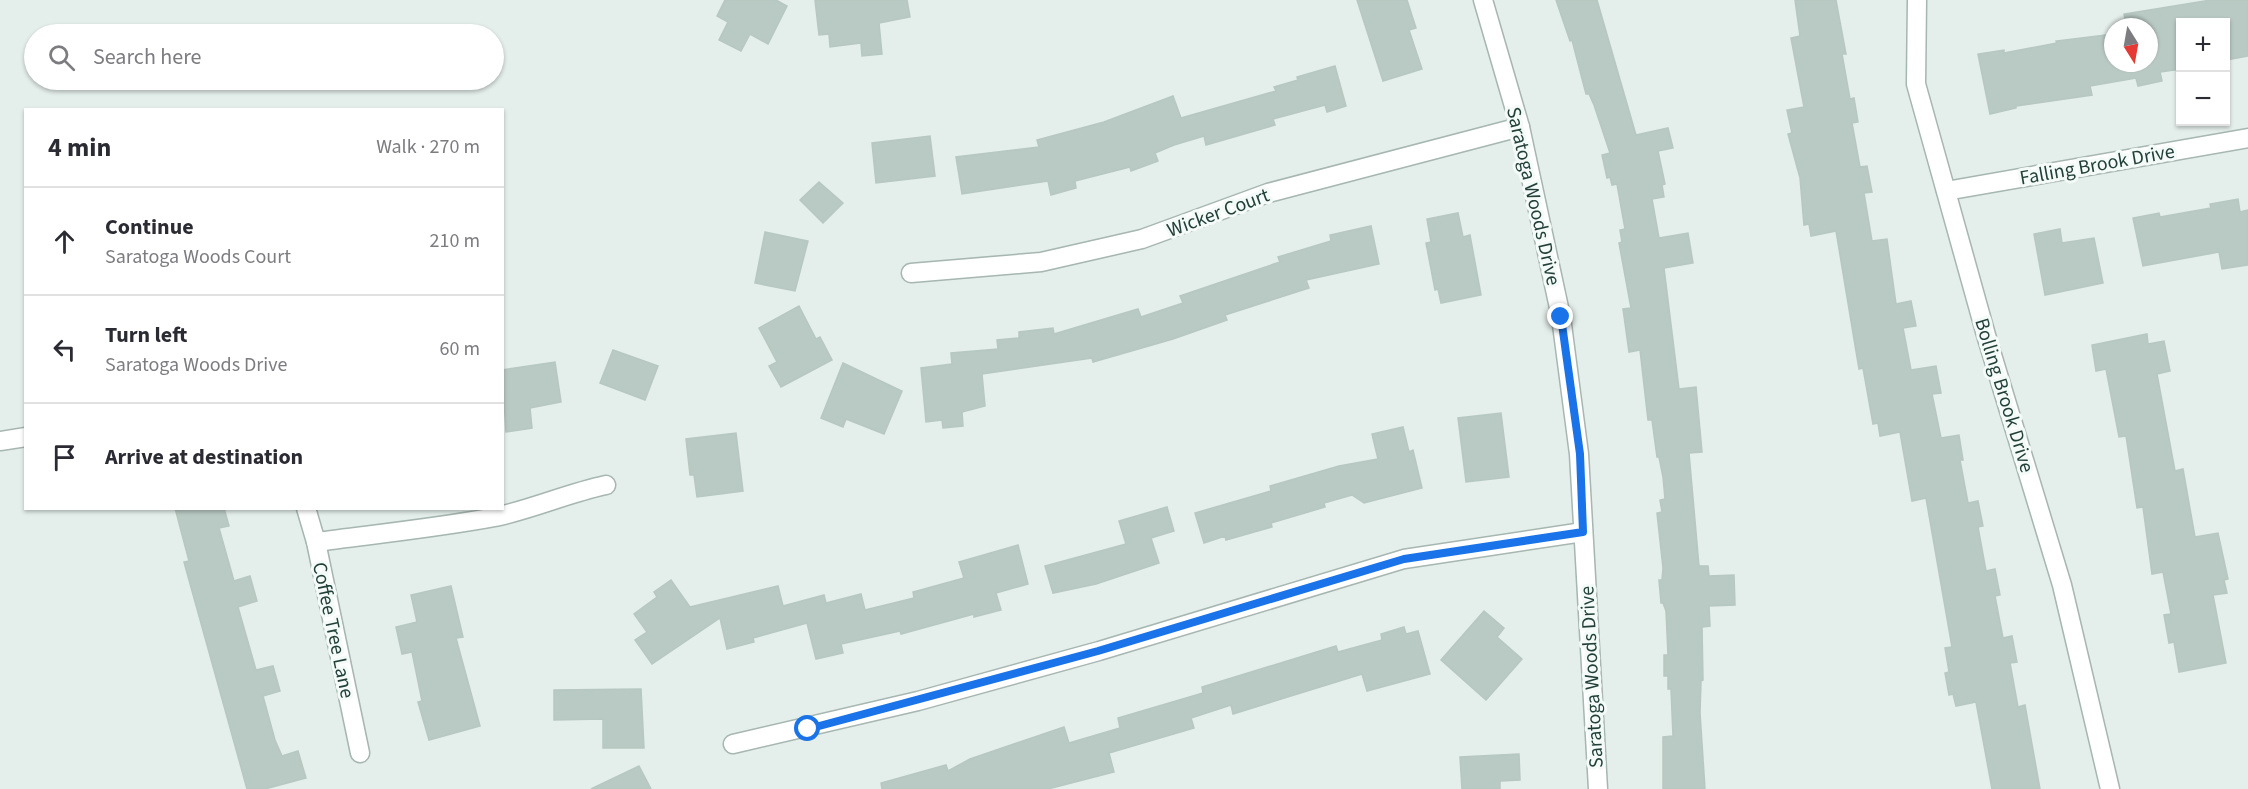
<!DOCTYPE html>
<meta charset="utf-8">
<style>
:root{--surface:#fff;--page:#f2f2f3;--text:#2b2b33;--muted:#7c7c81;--line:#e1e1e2}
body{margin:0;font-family:"Source Sans 3",sans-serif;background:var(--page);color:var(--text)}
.controls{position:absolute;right:18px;top:18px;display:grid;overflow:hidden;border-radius:0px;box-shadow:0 2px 4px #0004}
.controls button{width:54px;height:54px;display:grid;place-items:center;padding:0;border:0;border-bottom:2px solid var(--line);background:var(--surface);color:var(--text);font:30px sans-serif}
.compass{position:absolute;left:2104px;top:18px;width:54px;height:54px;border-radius:50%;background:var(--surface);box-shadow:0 2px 4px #0004;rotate:169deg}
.stop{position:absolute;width:18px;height:18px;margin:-14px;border:4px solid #1a73e8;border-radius:50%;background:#fff}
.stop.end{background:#1a73e8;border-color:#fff;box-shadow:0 2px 6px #0008}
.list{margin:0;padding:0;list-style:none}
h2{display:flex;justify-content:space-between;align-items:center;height:78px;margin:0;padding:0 24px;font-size:26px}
h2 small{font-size:20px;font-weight:400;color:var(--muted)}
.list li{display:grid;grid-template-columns:39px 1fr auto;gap:18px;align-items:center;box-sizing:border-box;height:108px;padding:0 24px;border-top:2px solid var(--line)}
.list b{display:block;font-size:22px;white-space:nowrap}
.list p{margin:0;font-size:20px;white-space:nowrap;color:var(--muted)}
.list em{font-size:20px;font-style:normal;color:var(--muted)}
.icon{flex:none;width:33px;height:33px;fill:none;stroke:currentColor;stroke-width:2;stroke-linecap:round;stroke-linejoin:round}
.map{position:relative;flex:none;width:2248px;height:789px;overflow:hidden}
.search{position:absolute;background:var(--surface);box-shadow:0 2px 4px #0004;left:24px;top:24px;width:480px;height:66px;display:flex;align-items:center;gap:15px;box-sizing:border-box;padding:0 21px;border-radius:33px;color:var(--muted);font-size:22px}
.panel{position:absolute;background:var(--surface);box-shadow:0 2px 4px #0004;left:24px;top:108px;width:480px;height:402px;border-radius:0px}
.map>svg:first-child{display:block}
.building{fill:#b9c9c3;stroke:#b6c8c1;stroke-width:1.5}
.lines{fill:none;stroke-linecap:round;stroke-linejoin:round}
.minor-casing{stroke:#a6b6b1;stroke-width:21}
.minor{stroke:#fff;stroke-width:18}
.route{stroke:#1a73e8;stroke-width:8}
.labels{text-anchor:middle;stroke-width:6;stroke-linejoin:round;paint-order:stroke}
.street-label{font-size:20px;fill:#224039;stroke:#f4faf7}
</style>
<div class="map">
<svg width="2248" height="789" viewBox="0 0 2248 789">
<rect width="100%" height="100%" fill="#e4eeea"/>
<!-- building -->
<g class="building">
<path d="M725,0H776L787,6L768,44L750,34L741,51L719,40L728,22L717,16Z"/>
<path d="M815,0H907L910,17L879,23L882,54L862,56L861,43L830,47L829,34L819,35Z"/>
<path d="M1357,0H1407L1416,28L1409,30L1422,69L1383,81Z"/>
<path d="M1556,0H1597L1636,135L1668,128L1673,148L1658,151L1665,184L1662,185L1664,197L1652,199L1659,238L1688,233L1693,263L1664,268L1679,389L1696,387L1702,452L1689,453L1699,566H1708L1709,576L1734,575L1735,605L1709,606L1710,626L1702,627L1703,680L1701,681L1700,713L1705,789H1663V737L1673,736L1671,689H1668V676H1664V655H1668L1666,611L1663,603H1661L1659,580H1662L1663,568L1657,513L1662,512L1660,500L1665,499L1663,477L1659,457H1657L1652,420H1648L1640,350L1629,352L1623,309L1631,308L1619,243L1622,242L1620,230L1625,229L1617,184L1612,185L1610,177L1607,178L1602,155L1610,153L1594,105L1589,94H1586L1572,40L1570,41Z"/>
<path d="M1795,0H1836L1846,54H1842L1850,99L1854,98L1858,122L1852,123L1860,167L1867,166L1872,192L1864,193L1872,241L1887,239L1896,304L1911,301L1916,326L1903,328L1911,370L1936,366L1941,393L1932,394L1941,438L1959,435L1963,460H1960L1968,503L1978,501L1983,526L1978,527L1986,571L1995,569L2000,595L1995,596L2003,638L2012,636L2017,662L2010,663L2018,707L2025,705L2040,789H1992L1976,702L1956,706L1953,694L1949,695L1945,673L1949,672L1945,648L1952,647L1926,498L1912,501L1900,432L1880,436L1878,423L1873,424L1863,368L1859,369L1836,231L1811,236L1809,224L1804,225L1800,178L1788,134L1792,133L1787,110L1804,107L1791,38L1800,36Z"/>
<path d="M2211,0H2248V56L2226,60V22H2181V69L2160,72L2162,81L2138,86L2136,78L2090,86L2092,95L2016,106V108L1990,114L1978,54L2004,50V53L2057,43L2056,41L2113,34V63H2149V27H2127L2124,14Z"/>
<path d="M1335,66L1346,106L1327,112L1325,105L1273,119L1275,125L1206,145L1204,136L1174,145L1155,153L1158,161L1131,171L1130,167L1075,181L1076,188L1051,195L1048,181L962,194L956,157L1039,147L1037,140L1104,122L1173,96L1181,118L1276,91L1274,87L1298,80L1297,77Z"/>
<path d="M930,136L935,176L876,183L872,143Z"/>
<path d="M819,182L843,203L823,223L800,200Z"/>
<path d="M2238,199L2240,212L2248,210V265L2222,269L2219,252L2143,266L2133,218L2159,213L2160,217L2211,208L2210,204Z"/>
<path d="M1458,213L1463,237L1470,235L1481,295L1441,303L1438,289L1435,290L1426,243L1431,242L1427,219Z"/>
<path d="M1371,226L1379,264L1306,280L1309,288L1225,315L1227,320L1173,339L1093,362L1092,358L982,374L985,406L962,412L963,426L943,428L942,420L926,422L921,368L952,364L951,353L998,349L997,340L1019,338V332L1053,328L1054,334L1138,309L1141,317L1183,303L1180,296L1280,262L1278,257L1331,241L1330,235Z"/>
<path d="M2060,229L2062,243L2094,238L2103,283L2045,295L2034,234Z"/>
<path d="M765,232L808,241L795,291L755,283Z"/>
<path d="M799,306L816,339L820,337L832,360L781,387L769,366L777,362L759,328Z"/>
<path d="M2147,334L2148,344L2164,341L2170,371L2157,374L2175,471L2183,469L2195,537L2218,533L2228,579L2224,580L2227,593L2213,595L2226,663L2179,672L2174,642L2169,643L2164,615L2171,614L2163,572L2152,574L2143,507L2137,508L2126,436L2119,437L2106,369L2096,371L2092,345Z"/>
<path d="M613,350L658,366L645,400L600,383Z"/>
<path d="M555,362L561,402L530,408L532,428L506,432L502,370Z"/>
<path d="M843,363L902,391L884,434L846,419L843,427L821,418Z"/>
<path d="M1501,413L1509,477L1466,482L1458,418Z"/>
<path d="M1403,427L1409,452L1413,450L1422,488L1364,503L1352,495L1324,503L1325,507L1271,523L1272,527L1226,540L1225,536L1204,543L1195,513L1271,491L1270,486L1339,466L1378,459L1372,434Z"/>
<path d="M736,433L743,491L697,497L694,475H690L686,439Z"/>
<path d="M1167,507L1174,531L1151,538L1159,563L1096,584L1053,593L1045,566L1126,544L1119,521Z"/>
<path d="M175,508H224L229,526L219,528L234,581L250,576L257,601L238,607L256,670L273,666L280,691L263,696L275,740L282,756L298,751L306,778L265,789H247L184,562L189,561Z"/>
<path d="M1018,545L1028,584L996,593L1001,610L974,617V614L901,634L900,631L841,644L843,653L816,659L807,623L753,638L754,642L727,649L720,618L652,664L635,640L647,632L634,614L657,597L654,592L671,580L690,607L778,586L783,606L824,595L826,603L861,594L865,610L914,598L913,592L964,578L959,562Z"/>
<path d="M451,586L463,637L456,638L480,726L429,740L418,702L422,701L412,652L402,654L396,627L417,622L411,595Z"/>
<path d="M1484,611L1504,628L1497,637L1522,659L1486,700L1441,660Z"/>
<path d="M1404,627L1406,634L1418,631L1430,674L1367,691L1362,674L1233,714L1231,705L1191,718L1194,728L1109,753L1114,772L1048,789H882L881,783L946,765L948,771L970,759L1064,727L1069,743L1120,728L1118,718L1203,693L1202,687L1336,646L1338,652L1382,640L1381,634Z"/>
<path d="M641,689L644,748H603V719L554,720V690Z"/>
<path d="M1519,754L1520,780L1500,781V789H1462L1460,757Z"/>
<path d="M639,766L651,789H591Z"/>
</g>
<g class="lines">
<defs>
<g id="minor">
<path d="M1483,0L1520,127L1561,317L1579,454L1598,789"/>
<path d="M1917,0L1916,84L1986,335L2062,585L2110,789"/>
<path d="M1946,191L2248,138"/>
<path d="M911,273L1041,262L1142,239L1268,193L1520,127"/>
<path d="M0,441L26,437"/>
<path d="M306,508L316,542L360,753"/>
<path d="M316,542C376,534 436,528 495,517C533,509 568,493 606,485"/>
<path d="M733,744L918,701L1099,651L1404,559L1583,532"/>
</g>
</defs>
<!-- minor casing -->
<use href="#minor" class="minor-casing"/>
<!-- minor -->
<use href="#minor" class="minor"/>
</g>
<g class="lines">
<!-- route -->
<path class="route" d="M808,729L1098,651L1404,559L1583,532L1580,454L1561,317"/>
</g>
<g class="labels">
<!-- street labels -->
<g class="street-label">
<text transform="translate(2097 164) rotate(-10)" y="7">Falling Brook Drive</text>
<text transform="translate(1534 196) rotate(77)" y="7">Saratoga Woods Drive</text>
<text transform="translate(1218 212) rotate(-20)" y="7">Wicker Court</text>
<text transform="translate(2005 395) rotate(73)" y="7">Bolling Brook Drive</text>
<text transform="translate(334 630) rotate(78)" y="7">Coffee Tree Lane</text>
<text transform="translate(1591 677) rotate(-93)" y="7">Saratoga Woods Drive</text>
</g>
</g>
</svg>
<div class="controls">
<button>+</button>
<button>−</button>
</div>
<svg class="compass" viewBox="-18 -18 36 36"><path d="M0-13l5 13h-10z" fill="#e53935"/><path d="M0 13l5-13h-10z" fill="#7c7c81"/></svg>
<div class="stop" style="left:808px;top:729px"></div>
<div class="stop end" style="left:1561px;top:317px"></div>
<div class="search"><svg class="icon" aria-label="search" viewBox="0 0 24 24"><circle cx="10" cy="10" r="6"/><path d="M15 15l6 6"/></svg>Search here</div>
<section class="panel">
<h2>4 min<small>Walk · 270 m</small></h2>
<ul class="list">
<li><svg class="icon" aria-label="ahead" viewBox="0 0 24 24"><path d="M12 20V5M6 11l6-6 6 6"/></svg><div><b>Continue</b><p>Saratoga Woods Court</p></div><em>210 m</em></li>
<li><svg class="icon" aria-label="left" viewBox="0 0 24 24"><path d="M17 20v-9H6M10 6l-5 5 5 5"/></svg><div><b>Turn left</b><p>Saratoga Woods Drive</p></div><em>60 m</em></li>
<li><svg class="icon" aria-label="arrive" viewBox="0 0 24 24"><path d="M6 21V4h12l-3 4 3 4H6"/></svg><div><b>Arrive at destination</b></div></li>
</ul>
</section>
</div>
